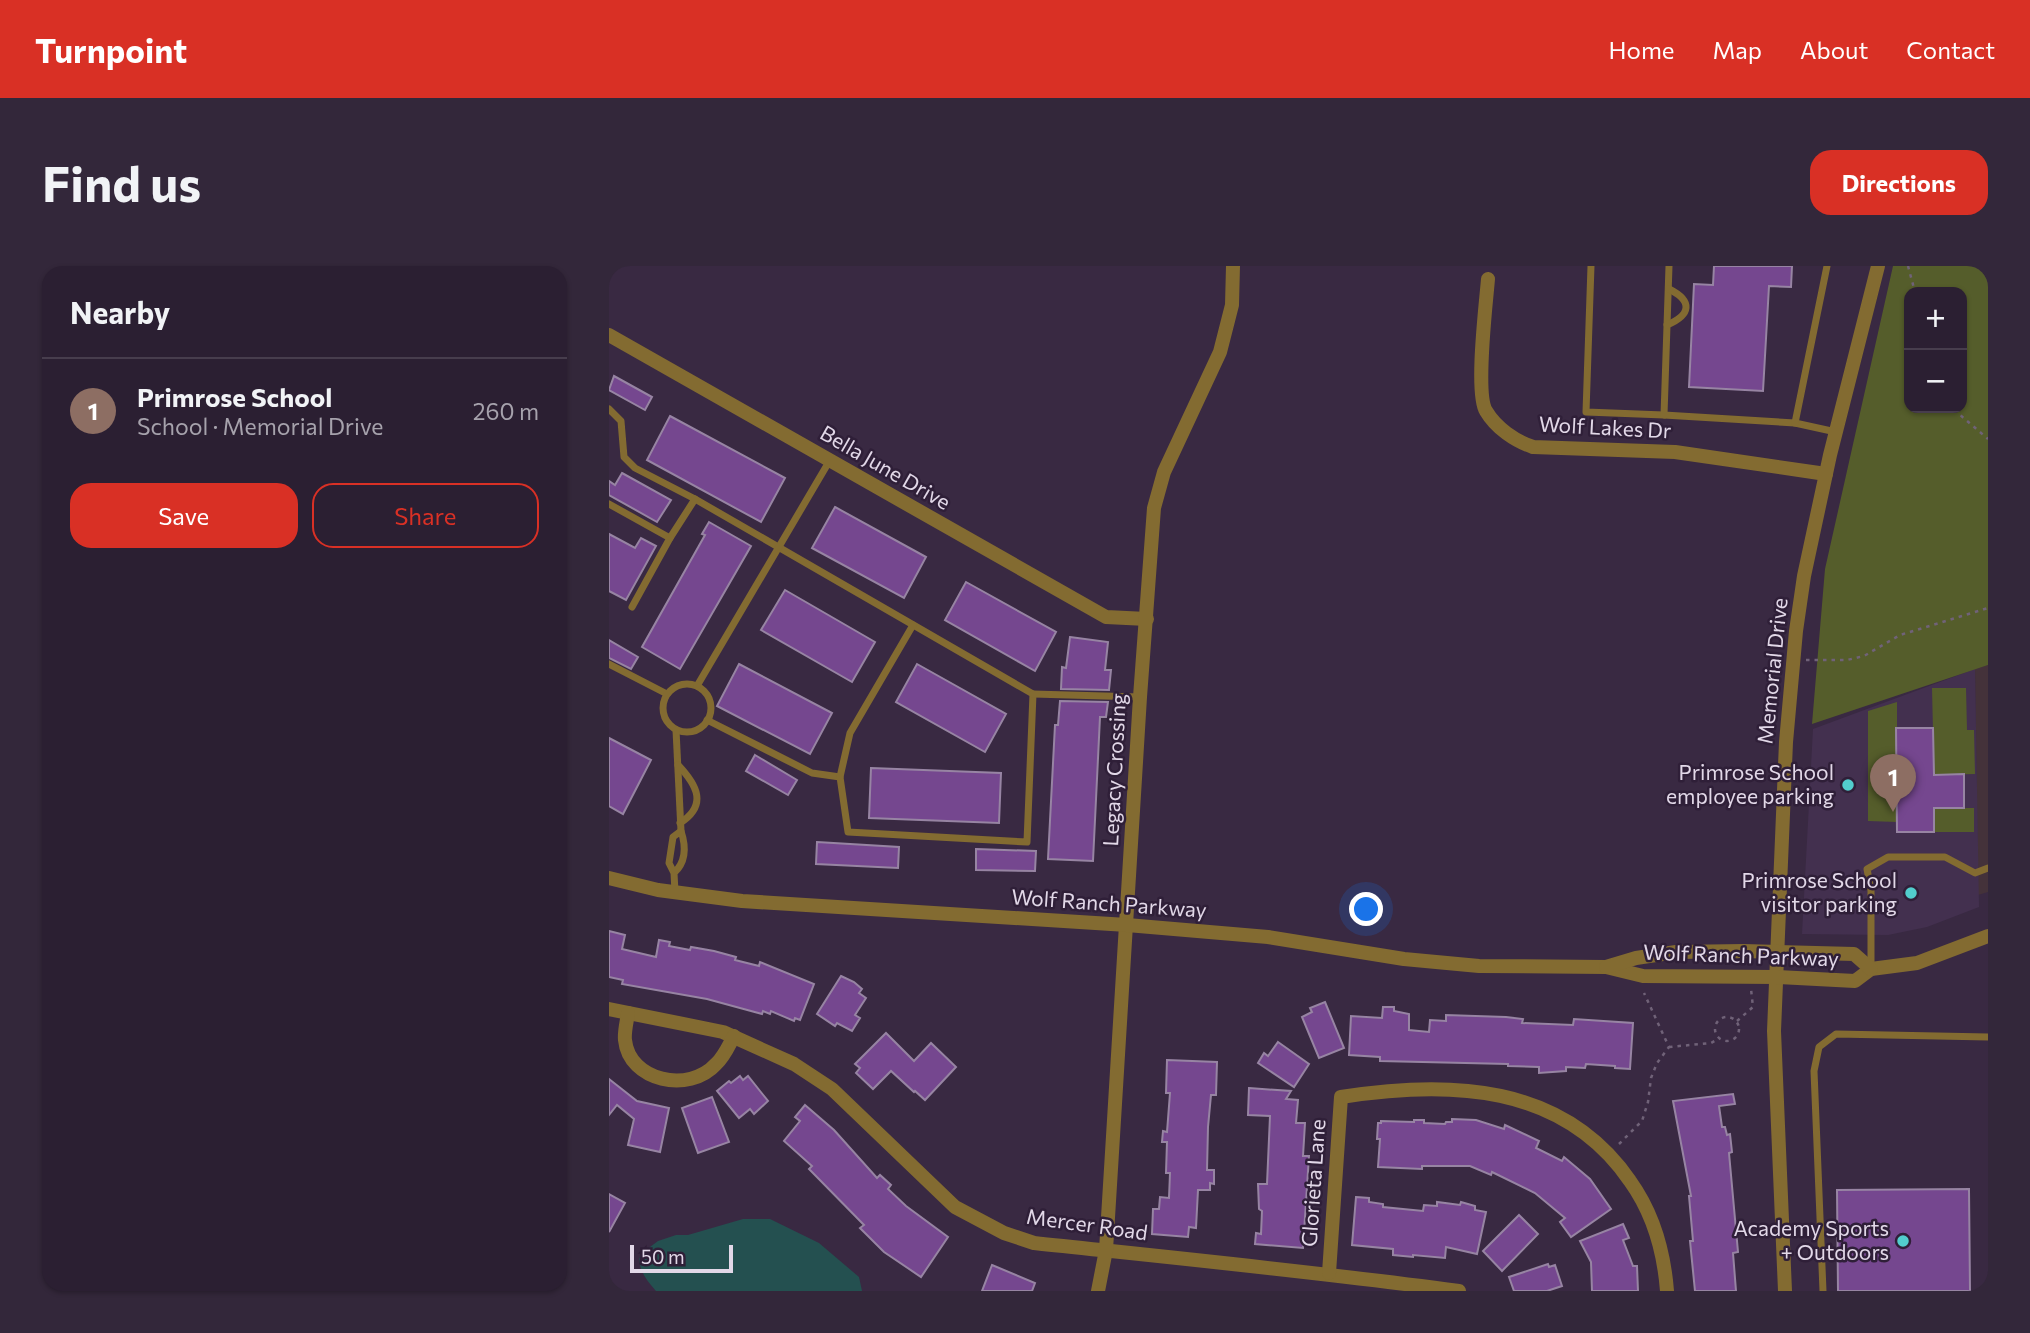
<!DOCTYPE html>
<meta charset="utf-8">
<style>
:root{--surface:#2b1f32;--page:#33273a;--text:#f1f3f6;--muted:#a6a2ac;--line:#473d4d;--accent:#d93025}
body{margin:0;font-family:Commissioner,sans-serif;background:var(--page);color:var(--text)}
.controls{position:absolute;right:21px;top:21px;display:grid;overflow:hidden;border-radius:14px;box-shadow:0 2px 5px #0004}
.controls button{width:63px;height:63px;display:grid;place-items:center;padding:0;border:0;border-bottom:2px solid var(--line);background:var(--surface);color:var(--text);font:35px sans-serif}
.scale{position:absolute;left:21px;bottom:18px;width:103px;box-sizing:border-box;padding-left:7px;border:4px solid #e2d8e8;border-top:0;font-size:19px;line-height:24px;white-space:nowrap;color:#e2d8e8;-webkit-text-stroke:5px #2f1f38;paint-order:stroke}
.you{position:absolute;left:758px;top:644px;width:24px;height:24px;margin:-18px;border:5px solid #fff;border-radius:50%;background:#1a73e8;box-shadow:0 0 0 10px #1a73e833}
.badge{display:grid;place-items:center;width:46px;height:46px;border-radius:50%;background:var(--accent);color:#fff;font-size:23px;font-weight:700}
.pin{position:absolute;translate:-50% -58px;filter:drop-shadow(0 2px 4px #0008)}
.pin::after{content:'';position:absolute;top:37px;width:24px;height:21px;background:inherit;clip-path:polygon(0 0,100% 0,50% 100%)}
.list{margin:0;padding:0;list-style:none}
h2{display:flex;justify-content:space-between;align-items:center;height:91px;margin:0;padding:0 28px;font-size:30px}
h2 small{font-size:23px;font-weight:400;color:var(--muted)}
.list li{display:grid;grid-template-columns:46px 1fr auto;gap:21px;align-items:center;box-sizing:border-box;height:105px;padding:0 28px;border-top:2px solid var(--line)}
.list b{display:block;font-size:26px;white-space:nowrap}
.list p{margin:0;font-size:23px;white-space:nowrap;color:var(--muted)}
.list em{font-size:23px;font-style:normal;color:var(--muted)}
.actions{display:flex;gap:14px;padding:21px 28px}
.actions a{flex:1;padding:16px 0;border:2px solid var(--accent);border-radius:21px;text-align:center;font-size:24px;color:var(--accent)}
.actions .main{background:var(--accent);color:#fff}
.map{position:relative;flex:none;width:1379px;height:1025px;overflow:hidden;border-radius:21px}
header{display:flex;align-items:center;gap:42px;box-sizing:border-box;height:98px;padding:0 35px;background:var(--accent);color:#fff}
header strong{font-size:33px}
nav{display:flex;gap:38px;margin-inline-start:auto;font-size:24px}
.intro{display:flex;align-items:center;justify-content:space-between;box-sizing:border-box;height:168px;padding:0 42px}
h1{margin:0;font-size:49px}
.button{padding:18px 32px;border-radius:21px;background:var(--accent);color:#fff;font-size:24px;font-weight:700}
main{display:flex;gap:42px;padding:0 42px}
aside{flex:1;background:var(--surface);border-radius:21px;box-shadow:0 2px 5px #0004}
.map>svg:first-child{display:block}
.commercial{fill:#44323a}
.built{fill:#43304f}
.green{fill:#555d2b;fill-rule:evenodd}
.water{fill:#245050}
.building{fill:#75478f;stroke:#9784a3;stroke-width:2}
.lines{fill:none;stroke-linecap:round;stroke-linejoin:round}
.path{stroke:#706278;stroke-width:2.5;stroke-dasharray:3.5 5;stroke-linecap:butt}
.service{stroke:#836b31;stroke-width:7}
.minor{stroke:#836b31;stroke-width:14}
.tertiary{stroke:#836b31;stroke-width:14}
.poi-dot{fill:#52cdcd;stroke:#2f1f38;stroke-width:2.5}
.labels{text-anchor:middle;stroke-width:5;stroke-linejoin:round;paint-order:stroke}
.street-label{font-size:21px;fill:#e2d8e8;stroke:#2f1f38}
.poi-label{font-size:21px;fill:#e2d8e8;stroke:#2f1f38;text-anchor:end}
</style>
<header>
<strong>Turnpoint</strong>
<nav><a>Home</a><a>Map</a><a>About</a><a>Contact</a></nav>
</header>
<div class="intro"><h1>Find us</h1><a class="button">Directions</a></div>
<main>
<aside>
<h2>Nearby<small></small></h2>
<ul class="list">
<li><span class="badge" style="background:#8d6e63">1</span><div><b>Primrose School</b><p>School · Memorial Drive</p></div><em>260 m</em></li>
</ul>
<div class="actions"><a class="main">Save</a><a>Share</a></div>
</aside>
<div class="map">
<svg width="1379" height="1025" viewBox="0 0 1379 1025">
<rect width="100%" height="100%" fill="#392942"/>
<!-- commercial -->
<path class="commercial" d="M1379,399V626L1369,629L1366,403Z"/>
<!-- built -->
<path class="built" d="M1366,403L1370,641L1318,661L1279,669L1193,668L1204,463Z"/>
<!-- green -->
<g class="green">
<path d="M1284,0H1379V399L1203,458L1216,303ZM1300,26H1353V142H1300Z"/>
<path d="M1323,422H1357L1358,464H1365L1366,508L1325,509Z"/>
<path d="M1288,436V556L1259,555V445Z"/>
<rect x="1325" y="542" width="40" height="24"/>
</g>
<!-- water -->
<path class="water" d="M134,953H161L210,977L250,1011L253,1025H47C38,1015 31,1006 30,993L33,987L49,975L67,969H79Z"/>
<!-- building -->
<g class="building">
<path d="M1105,0H1183L1182,21L1160,20L1154,125L1080,121L1085,18L1104,19Z"/>
<path d="M5,110L43,131L36,144L0,124Z"/>
<path d="M61,150L176,212L152,256L38,194Z"/>
<path d="M13,207L62,234L48,256L0,229V215L6,219Z"/>
<path d="M226,241L317,291L295,332L203,282Z"/>
<path d="M100,256L142,280L71,403L33,381L96,269L93,268Z"/>
<path d="M0,268L26,282L32,272L47,280L17,334L0,325Z"/>
<path d="M357,316L447,366L426,405L336,354Z"/>
<path d="M176,324L266,376L243,416L152,364Z"/>
<path d="M461,371L499,376L496,404H502L500,424L452,423L453,401L457,402Z"/>
<path d="M0,374L29,391L22,403L0,392Z"/>
<path d="M130,398L223,447L201,488L108,440Z"/>
<path d="M308,398L397,448L376,486L287,436Z"/>
<path d="M451,435L499,436L497,451H491L484,595L439,593L446,459H449Z"/>
<path d="M1287,462H1324L1325,509L1355,508V542H1325V566H1288Z"/>
<path d="M0,472L42,494L14,548L0,540Z"/>
<path d="M146,489L188,514L179,529L137,505Z"/>
<path d="M262,502L392,507L390,557L260,552Z"/>
<path d="M208,576L290,581L289,602L207,598Z"/>
<path d="M367,583L427,585L426,605L367,604Z"/>
<path d="M0,665L16,669L13,683L47,691L50,674L61,676L60,680L81,684L82,681L105,685L127,691L126,694L150,700L151,696L205,718L191,754L186,752L185,755L162,745L161,748L154,745L153,748L98,733L13,718L14,714L0,711Z"/>
<path d="M232,710L245,716L253,723L250,727L257,732L246,749L251,752L243,765L228,757L226,760L208,748Z"/>
<path d="M716,736L735,782L710,792L693,751L703,746L701,742Z"/>
<path d="M774,741H785V745L800,748V764L820,766L821,754L837,755V749L897,751L914,753L913,757L964,759L965,753L1024,757L1021,803L1006,802V800L977,798L976,802L957,801V805L930,807V801L899,800V798L771,795V791L740,789L742,750L773,752Z"/>
<path d="M277,767L305,795L322,777L347,801L316,834L306,825L305,826L282,805L264,823L247,807L251,802L246,798Z"/>
<path d="M669,776L700,798L685,821L649,797L655,787L659,790Z"/>
<path d="M558,794L608,796L607,829H602L599,861L598,904H605V918L601,917V924H589L587,962L580,961L579,971L543,968L544,943H550L551,931L560,932L561,907H557L558,876H553L554,865L558,866L561,827H557Z"/>
<path d="M131,810L134,814L139,810L159,835L145,848L141,843L130,852L108,825L120,815L122,817Z"/>
<path d="M0,813L28,835L60,842L51,886L19,879L25,853L8,839L0,849Z"/>
<path d="M640,822L682,825L677,833L689,834L687,857H696L694,890H700L694,982L646,978L647,967L652,968L653,945L650,943L649,918H658L661,850L639,849Z"/>
<path d="M1124,828L1126,838L1110,840L1113,861H1116L1118,869L1121,868L1123,886L1120,887L1129,986L1124,987L1127,1025H1086L1081,975H1084L1080,930H1082L1064,835Z"/>
<path d="M103,831L120,876L89,887L73,842Z"/>
<path d="M196,839L225,864L268,912L271,909L282,919L279,923L297,940L339,971L312,1011L275,986L251,962L255,959L200,903L203,900L175,875L191,855L186,851Z"/>
<path d="M843,853L867,854L895,863L896,859L930,875L927,882L953,895L955,891L981,913L1002,943L962,971L951,956L956,952L926,927L883,906L882,909L861,900H813V903L769,901L771,873H768L769,857H772V855L805,856V854H815V857L836,858L837,856H843Z"/>
<path d="M1360,923L1361,1025H1229L1228,924Z"/>
<path d="M0,928L16,937L0,966Z"/>
<path d="M747,931L760,932V936L774,938V941L814,945L815,939L828,940V936L851,939L852,936L866,940V944L877,946L868,988L837,981L836,992L804,989V991L784,989V983L743,979Z"/>
<path d="M910,949L929,968L893,1005L874,985Z"/>
<path d="M1014,958L1020,972L1014,974L1024,1000H1028L1029,1025H983L982,996L971,975Z"/>
<path d="M939,998L940,1001L946,999L953,1020L938,1025H905L900,1011Z"/>
<path d="M383,999L426,1017L423,1025H373Z"/>
</g>
<g class="lines">
<!-- path -->
<g class="path">
<path d="M1299,0L1306,26"/>
<path d="M1348,142L1350,148L1379,173"/>
<path d="M1197,394H1238L1255,390L1291,369L1379,342"/>
<circle cx="1118" cy="763" r="12"/>
<path d="M1128,755L1144,741L1142,723"/>
<path d="M1060,781L1102,777L1111,772"/>
<path d="M1010,878L1033,855L1039,836L1042,812L1048,797L1060,781L1035,727"/>
</g>
<!-- service -->
<g class="service">
<path d="M982,0L977,146L1055,149"/>
<path d="M1060,0L1055,149L1186,157L1227,166"/>
<path d="M1058,59C1082,49 1084,35 1060,23"/>
<path d="M0,143L12,155L15,191L26,202L86,233L424,428L418,576L239,566L231,511L203,507L98,454"/>
<path d="M1186,157L1218,0"/>
<path d="M0,238L61,272L86,233"/>
<path d="M23,341L61,272"/>
<path d="M0,398L58,428"/>
<circle cx="78" cy="442" r="24"/>
<path d="M88,420L221,194"/>
<path d="M424,428L531,431"/>
<path d="M67,464L72,565"/>
<path d="M69,499C88,519 99,539 71,557"/>
<path d="M231,511L241,467L304,359"/>
<path d="M65,607C77,596 77,580 72,565L64,571L60,597L65,607L66,626"/>
<path d="M1262,700V624L1258,603L1279,591H1336L1366,607L1379,602"/>
<path d="M1214,1025L1205,805L1210,781L1227,768L1379,771"/>
</g>
<!-- minor -->
<g class="minor">
<path d="M879,13C877,38 866,127 877,145C887,162 906,175 924,181L1066,186L1217,208"/>
<path d="M0,69L497,351L538,353"/>
<path d="M0,743L114,766L185,798L223,823L346,941L395,967L425,977C567,992 709,1006 850,1025"/>
<path d="M19,747C18,755 15,766 16,774C20,815 80,828 107,798C115,791 120,779 125,770"/>
<path d="M720,1007L732,831C839,814 954,817 1021,915C1044,947 1055,986 1058,1025"/>
<path d="M489,1025L497,984L531,431L545,242L555,206L611,86L623,39L624,0"/>
<path d="M1176,1025L1165,765L1177,476L1187,365L1195,310L1221,189L1269,0"/>
</g>
<!-- tertiary -->
<g class="tertiary">
<path d="M0,612L49,624L133,635L518,659L659,671L795,693L870,700L997,701L1034,710L1167,711L1246,715L1262,703L1308,697L1379,670"/>
<path d="M997,701L1027,692L1067,686L1134,685L1245,688L1262,703"/>
</g>
</g>
<!-- markers -->
<g class="poi-dot">
<circle cx="1239" cy="519" r="7"/>
<circle cx="1302" cy="627" r="7"/>
<circle cx="1294" cy="975" r="7"/>
</g>
<g class="labels">
<!-- street labels -->
<g class="street-label">
<text transform="translate(996 162) rotate(3)" y="7">Wolf Lakes Dr</text>
<text transform="translate(276 202) rotate(30)" y="7">Bella June Drive</text>
<text transform="translate(1164 405) rotate(-84)" y="7">Memorial Drive</text>
<text transform="translate(506 504) rotate(-87)" y="7">Legacy Crossing</text>
<text transform="translate(500 638) rotate(4)" y="7">Wolf Ranch Parkway</text>
<text transform="translate(1132 690) rotate(2)" y="7">Wolf Ranch Parkway</text>
<text transform="translate(705 917) rotate(-86)" y="7">Glorieta Lane</text>
<text transform="translate(478 959) rotate(8)" y="7">Mercer Road</text>
</g>
<!-- poi labels -->
<g class="poi-label">
<text x="1225" y="514">Primrose School<tspan x="1225" dy="24">employee parking</tspan></text>
<text x="1288" y="622">Primrose School<tspan x="1288" dy="24">visitor parking</tspan></text>
<text x="1280" y="970">Academy Sports<tspan x="1280" dy="24">+ Outdoors</tspan></text>
</g>
</g>
</svg>
<div class="controls">
<button>+</button>
<button>−</button>
</div>
<div class="scale">50 m</div>
<div class="you"></div>
<div class="pin badge" style="left:1284px;top:546px;background:#8d6e63">1</div>
</div>
</main>
